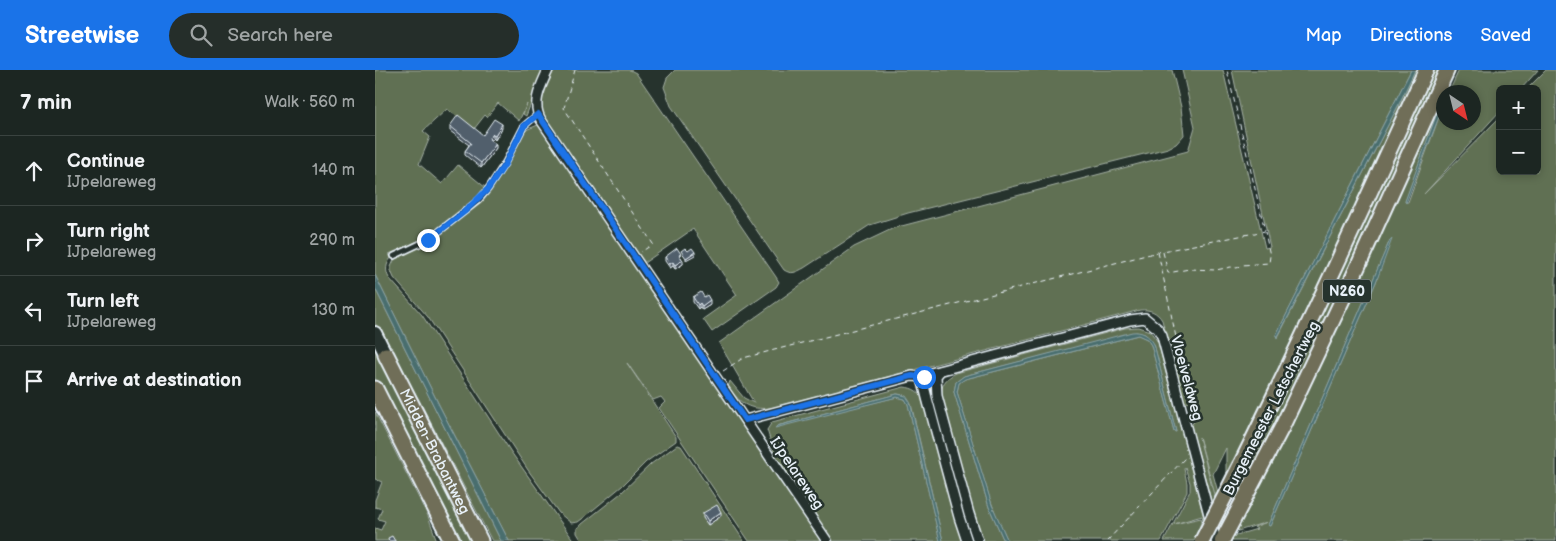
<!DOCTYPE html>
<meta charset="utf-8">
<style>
:root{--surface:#1c2622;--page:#252e2a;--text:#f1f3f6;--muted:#a0a5a5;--line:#3a4340;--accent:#1a73e8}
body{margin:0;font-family:"Balsamiq Sans",sans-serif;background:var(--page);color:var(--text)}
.controls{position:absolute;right:15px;top:15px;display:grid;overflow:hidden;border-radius:8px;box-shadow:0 2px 8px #0003}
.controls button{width:45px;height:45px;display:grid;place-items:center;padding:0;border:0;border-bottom:1px solid var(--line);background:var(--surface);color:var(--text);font:25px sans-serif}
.compass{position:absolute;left:1061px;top:15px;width:45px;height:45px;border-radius:50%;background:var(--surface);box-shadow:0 2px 8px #0003;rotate:145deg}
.stop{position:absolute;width:15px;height:15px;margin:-11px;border:4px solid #1a73e8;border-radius:50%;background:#fff}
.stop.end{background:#1a73e8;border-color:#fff;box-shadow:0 1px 5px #0008}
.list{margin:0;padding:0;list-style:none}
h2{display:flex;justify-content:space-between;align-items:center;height:65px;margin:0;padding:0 20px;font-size:21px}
h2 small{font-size:16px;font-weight:400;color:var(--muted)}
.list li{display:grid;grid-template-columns:32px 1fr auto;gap:15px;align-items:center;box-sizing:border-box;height:70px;padding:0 20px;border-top:1px solid var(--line)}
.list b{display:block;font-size:19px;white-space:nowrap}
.list p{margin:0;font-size:16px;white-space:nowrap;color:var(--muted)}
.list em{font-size:16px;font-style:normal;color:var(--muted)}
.icon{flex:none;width:28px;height:28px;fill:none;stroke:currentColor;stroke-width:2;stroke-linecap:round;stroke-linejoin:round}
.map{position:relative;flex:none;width:1181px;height:471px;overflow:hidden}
header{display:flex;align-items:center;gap:30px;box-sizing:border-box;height:70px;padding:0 25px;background:var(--accent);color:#fff}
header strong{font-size:24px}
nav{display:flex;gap:28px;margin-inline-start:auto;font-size:18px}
.search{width:350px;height:45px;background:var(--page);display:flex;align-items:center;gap:12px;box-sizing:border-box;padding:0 18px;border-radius:28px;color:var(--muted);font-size:19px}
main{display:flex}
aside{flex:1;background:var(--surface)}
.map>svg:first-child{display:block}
.green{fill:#617052;stroke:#a4b0a5;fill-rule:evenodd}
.water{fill:#4a6e6e;stroke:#89a2a5}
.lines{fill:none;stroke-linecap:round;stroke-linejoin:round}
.service-casing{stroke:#e8f1f8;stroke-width:8}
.minor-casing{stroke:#e8f1f8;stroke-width:12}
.secondary-casing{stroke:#e8f1f8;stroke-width:16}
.primary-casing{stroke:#e8f1f8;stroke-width:18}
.trunk-casing{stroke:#e8f1f8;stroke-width:19}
.path{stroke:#e8f1f8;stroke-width:1;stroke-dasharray:5 4;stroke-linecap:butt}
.service{stroke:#26332d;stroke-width:4.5}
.minor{stroke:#26332d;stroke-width:9}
.secondary{stroke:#26332d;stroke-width:12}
.primary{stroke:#706e59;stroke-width:14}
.trunk{stroke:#706e59;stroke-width:15}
.primary-bridge-casing{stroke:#e8f1f8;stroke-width:18;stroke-linecap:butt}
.primary-bridge{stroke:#706e59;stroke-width:14}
.wall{fill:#46525d;stroke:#e8f1f8}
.shaded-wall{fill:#39424c;stroke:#e8f1f8}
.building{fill:#515f6c;stroke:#e8f1f8}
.route{stroke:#1a73e8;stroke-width:6}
.labels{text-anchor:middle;stroke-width:5;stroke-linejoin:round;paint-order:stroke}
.shield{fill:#26332d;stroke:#aeb8bb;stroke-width:1}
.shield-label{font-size:14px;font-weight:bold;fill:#e8f1f8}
.street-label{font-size:15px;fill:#e8f1f8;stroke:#26332d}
</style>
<header>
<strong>Streetwise</strong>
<div class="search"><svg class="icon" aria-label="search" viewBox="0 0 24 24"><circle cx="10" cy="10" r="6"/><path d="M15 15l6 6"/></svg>Search here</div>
<nav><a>Map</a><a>Directions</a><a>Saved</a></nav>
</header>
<main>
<aside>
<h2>7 min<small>Walk · 560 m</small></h2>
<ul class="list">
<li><svg class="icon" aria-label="ahead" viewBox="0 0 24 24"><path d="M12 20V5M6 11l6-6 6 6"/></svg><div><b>Continue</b><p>IJpelareweg</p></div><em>140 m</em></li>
<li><svg class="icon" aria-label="right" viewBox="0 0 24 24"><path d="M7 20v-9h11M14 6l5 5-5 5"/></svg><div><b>Turn right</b><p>IJpelareweg</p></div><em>290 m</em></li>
<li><svg class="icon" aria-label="left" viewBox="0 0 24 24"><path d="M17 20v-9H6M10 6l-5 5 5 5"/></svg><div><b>Turn left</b><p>IJpelareweg</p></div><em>130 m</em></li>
<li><svg class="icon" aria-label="arrive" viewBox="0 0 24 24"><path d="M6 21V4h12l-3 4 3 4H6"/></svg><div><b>Arrive at destination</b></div></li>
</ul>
</aside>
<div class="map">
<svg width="1181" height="471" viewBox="0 0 1181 471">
<rect width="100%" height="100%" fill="#26332d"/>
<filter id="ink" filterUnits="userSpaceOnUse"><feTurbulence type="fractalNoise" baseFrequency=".02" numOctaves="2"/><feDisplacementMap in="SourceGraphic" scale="10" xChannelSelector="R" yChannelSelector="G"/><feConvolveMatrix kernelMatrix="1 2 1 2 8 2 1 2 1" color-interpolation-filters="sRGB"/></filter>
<g filter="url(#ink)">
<!-- green -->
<g class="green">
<path d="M0,0H169L151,46L148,44L152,34L144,51L123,33L112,47L110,45L99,59L72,39L48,61L55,67L44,94L67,114L83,95L111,118C82,150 53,168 14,184L16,188C11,194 10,201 14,208L47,245L136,382L199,471H134L64,335L0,205Z"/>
<path d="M177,0H255L261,3L401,207L404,212L401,217L337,262L328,249L362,225L318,159L269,193L168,44C162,29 172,13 177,0Z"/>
<path d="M300,0H797L806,37L809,65L801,74L793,78L533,143L495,155L429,198C421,202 417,205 409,200L296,36L289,17L292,8Z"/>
<path d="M807,0H848L890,178L895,177L857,0H1036L901,265L903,267L1024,34L1040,0H1046L861,393L858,390L851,403V378L838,404L856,470L858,466L882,459L879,457L892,452L863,461L861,458L1074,0H1080L1070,22H1068V27L1030,132H1033L1068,36V52H1098V22H1074L1084,0H1163L1146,19H1125V41L1049,124L1125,47V101H1162V19H1152L1171,0H1181V471H853L824,367L851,471H847L816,356L819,351L815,334L809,331L787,250C782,242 775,239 765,240L396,338C373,340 367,335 353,317L355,311L369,328L379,333L344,273L479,177L519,158L813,81L820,57ZM1015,170L1001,212L895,456L893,455Z"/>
<path d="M1056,0H1064L955,243L900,357L860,432L859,422L950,236Z"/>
<path d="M163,55L448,471H374L284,338L290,332L286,327L278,330L252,293L301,367V371L271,392L247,416L207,449L203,452L196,453L184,443L153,400L53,247L19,208L16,201V197L19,190L26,185L57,170L108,129L125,106L148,64L153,59Z"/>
<path d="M0,218L126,471H117L43,328L20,293L0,253Z"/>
<path d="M763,257L775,261L783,272L835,471H834L827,446L799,454L826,448L827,450L819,471H789L815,421V413L810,397L809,399L812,413V422L786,471H633L621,445L614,426L582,322L584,313L590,309L763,265L772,269L776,275L799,361L801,362L779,274L770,264L761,262L589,306L581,312L579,322L614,437L629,471H607L598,446L567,326C565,315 571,308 581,303L750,258Z"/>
<path d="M0,277L99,471H83L0,308Z"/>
<path d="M529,317C539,318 545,322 549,331L588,471H568L536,334L529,325L522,324L402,356L522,327L530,329L533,334L565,471H457L401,388L392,360L397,352Z"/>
<path d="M0,342L53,446L62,471H0V458L6,460L10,451L3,449L7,439L0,437V430L7,412L0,409Z"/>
<path d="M302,375L306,376L369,471H207L202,463V458L246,423L276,394Z"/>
</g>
<!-- water -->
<g class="water">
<path d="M1036,0H1040L1024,34L902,268L901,265Z"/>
<path d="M1068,27V36L1031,133L1030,131Z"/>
<path d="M1017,169L1001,212L895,456L893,455L1015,170Z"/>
<path d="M0,205L64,335L134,471H126L0,218Z"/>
<path d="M757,262C767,261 774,265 779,274L801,362L799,361L776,275L772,269L763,265L590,309L584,313L582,322L617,435L633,471H629L614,437L579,322L581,312L589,306Z"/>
<path d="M522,324L531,326L535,332L568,471H565L564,467L533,334L530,329L522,327L400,358L402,356Z"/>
</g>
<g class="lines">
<defs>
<path id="service" d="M19,186L53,170L104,130L113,119L130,93L149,56L163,44"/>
<g id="minor">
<path d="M173,0C166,16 156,33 166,50L452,471"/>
<path d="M565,301L561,306L562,326L594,444L603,471"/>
<path d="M549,307L552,304L755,250L770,248L783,259L787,266L841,471"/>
<path d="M549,307L548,312L552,328L584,447L592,471"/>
<path d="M370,350L537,306L549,307"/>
</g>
<path id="secondary" d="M0,263L11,285"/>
<g id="primary">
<path d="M851,424C921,284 986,142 1051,0"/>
<path d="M847,471L907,357L979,205L1072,0"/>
</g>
<g id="trunk">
<path id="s1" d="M11,285L105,471"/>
<path d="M0,319L77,471"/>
</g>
</defs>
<!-- service casing -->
<use href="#service" class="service-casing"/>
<!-- minor casing -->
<use href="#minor" class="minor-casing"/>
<!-- secondary casing -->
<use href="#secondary" class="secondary-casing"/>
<!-- primary casing -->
<use href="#primary" class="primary-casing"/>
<!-- trunk casing -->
<use href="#trunk" class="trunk-casing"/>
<!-- path -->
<g class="path">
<path d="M200,0L189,38L278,174L266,182"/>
<path d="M783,182L802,272L799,278"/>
<path d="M788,182L793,203L814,199L841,200L856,197L862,198L867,195L894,193L895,186L890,162"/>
<path d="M348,301L368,288L783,182L890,161L852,0"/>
<path d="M732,471L810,388"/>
</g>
<!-- service -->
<use href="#service" class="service"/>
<!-- minor -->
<use href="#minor" class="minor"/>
<!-- secondary -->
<use href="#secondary" class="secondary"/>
<!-- primary -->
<use href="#primary" class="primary"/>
<!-- trunk -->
<use href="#trunk" class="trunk"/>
<defs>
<path id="primary-bridge" d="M827,471L851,424"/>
</defs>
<!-- primary-bridge casing -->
<use href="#primary-bridge" class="primary-bridge-casing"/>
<!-- primary-bridge -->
<use href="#primary-bridge" class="primary-bridge"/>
</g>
<!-- wall -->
<g class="wall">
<path d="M75,56L108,65L127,58L120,70L118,68L116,70L121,78L106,98L90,85V81L94,75L75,61Z"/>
<path d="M290,187H306L308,194L300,199L298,196L295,198L290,191Z"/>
<path d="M318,227L335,235L327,240L325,237L323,239L318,232Z"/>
<path d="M328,443L346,446L333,455L328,448Z"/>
</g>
<!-- shaded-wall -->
<g class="shaded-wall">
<path d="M127,54V58L120,70V65Z"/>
<path d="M118,64V68L114,73V69Z"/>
<path d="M121,74V78L106,98V93Z"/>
<path d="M320,182V185L311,190V188Z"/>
<path d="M308,190V194L300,199V195Z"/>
<path d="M298,192V196L295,198V194Z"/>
<path d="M335,230V235L327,240V236Z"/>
<path d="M325,233V237L323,239V235Z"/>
<path d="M346,442V446L333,455V451Z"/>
</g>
<!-- building -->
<g class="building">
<path d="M83,45L108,65L119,49L127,54L120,65L118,64L114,69L121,74L106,93L90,81L96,73L75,56Z"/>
<path d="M302,178L306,184L304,185L308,190L300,195L298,192L295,194L290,187Z"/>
<path d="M310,178L313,181L317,178L320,182L311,188L306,181Z"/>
<path d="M326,222L329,227L332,225L335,230L327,236L325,233L323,235L318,227Z"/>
<path d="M342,435L346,442L333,451L328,443Z"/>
<path d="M17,466L20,471H14L13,468Z"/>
</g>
</g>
<g class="lines" filter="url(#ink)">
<!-- route -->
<path class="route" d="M53,170L89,142L113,119L130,94L149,56L163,44L370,350L537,306L549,307"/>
</g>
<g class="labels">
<!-- shield labels -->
<rect class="shield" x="948" y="209.5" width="48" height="23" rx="4"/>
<g class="shield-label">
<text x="972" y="226">N260</text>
</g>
<!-- street labels -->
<g class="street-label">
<text transform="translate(812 308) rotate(75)" y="5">Vloeiveldweg</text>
<text transform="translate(896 338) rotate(-63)" y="5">Burgemeester Letschertweg</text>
<text dy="5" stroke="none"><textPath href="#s1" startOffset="108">Midden-Brabantweg</textPath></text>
<text transform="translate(422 403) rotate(56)" y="5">IJpelareweg</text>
</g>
</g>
</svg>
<div class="controls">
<button>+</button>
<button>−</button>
</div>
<svg class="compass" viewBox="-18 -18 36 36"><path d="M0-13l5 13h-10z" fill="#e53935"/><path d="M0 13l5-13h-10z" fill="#a0a5a5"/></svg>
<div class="stop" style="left:549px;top:307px"></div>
<div class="stop end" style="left:53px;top:170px"></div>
</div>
</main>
